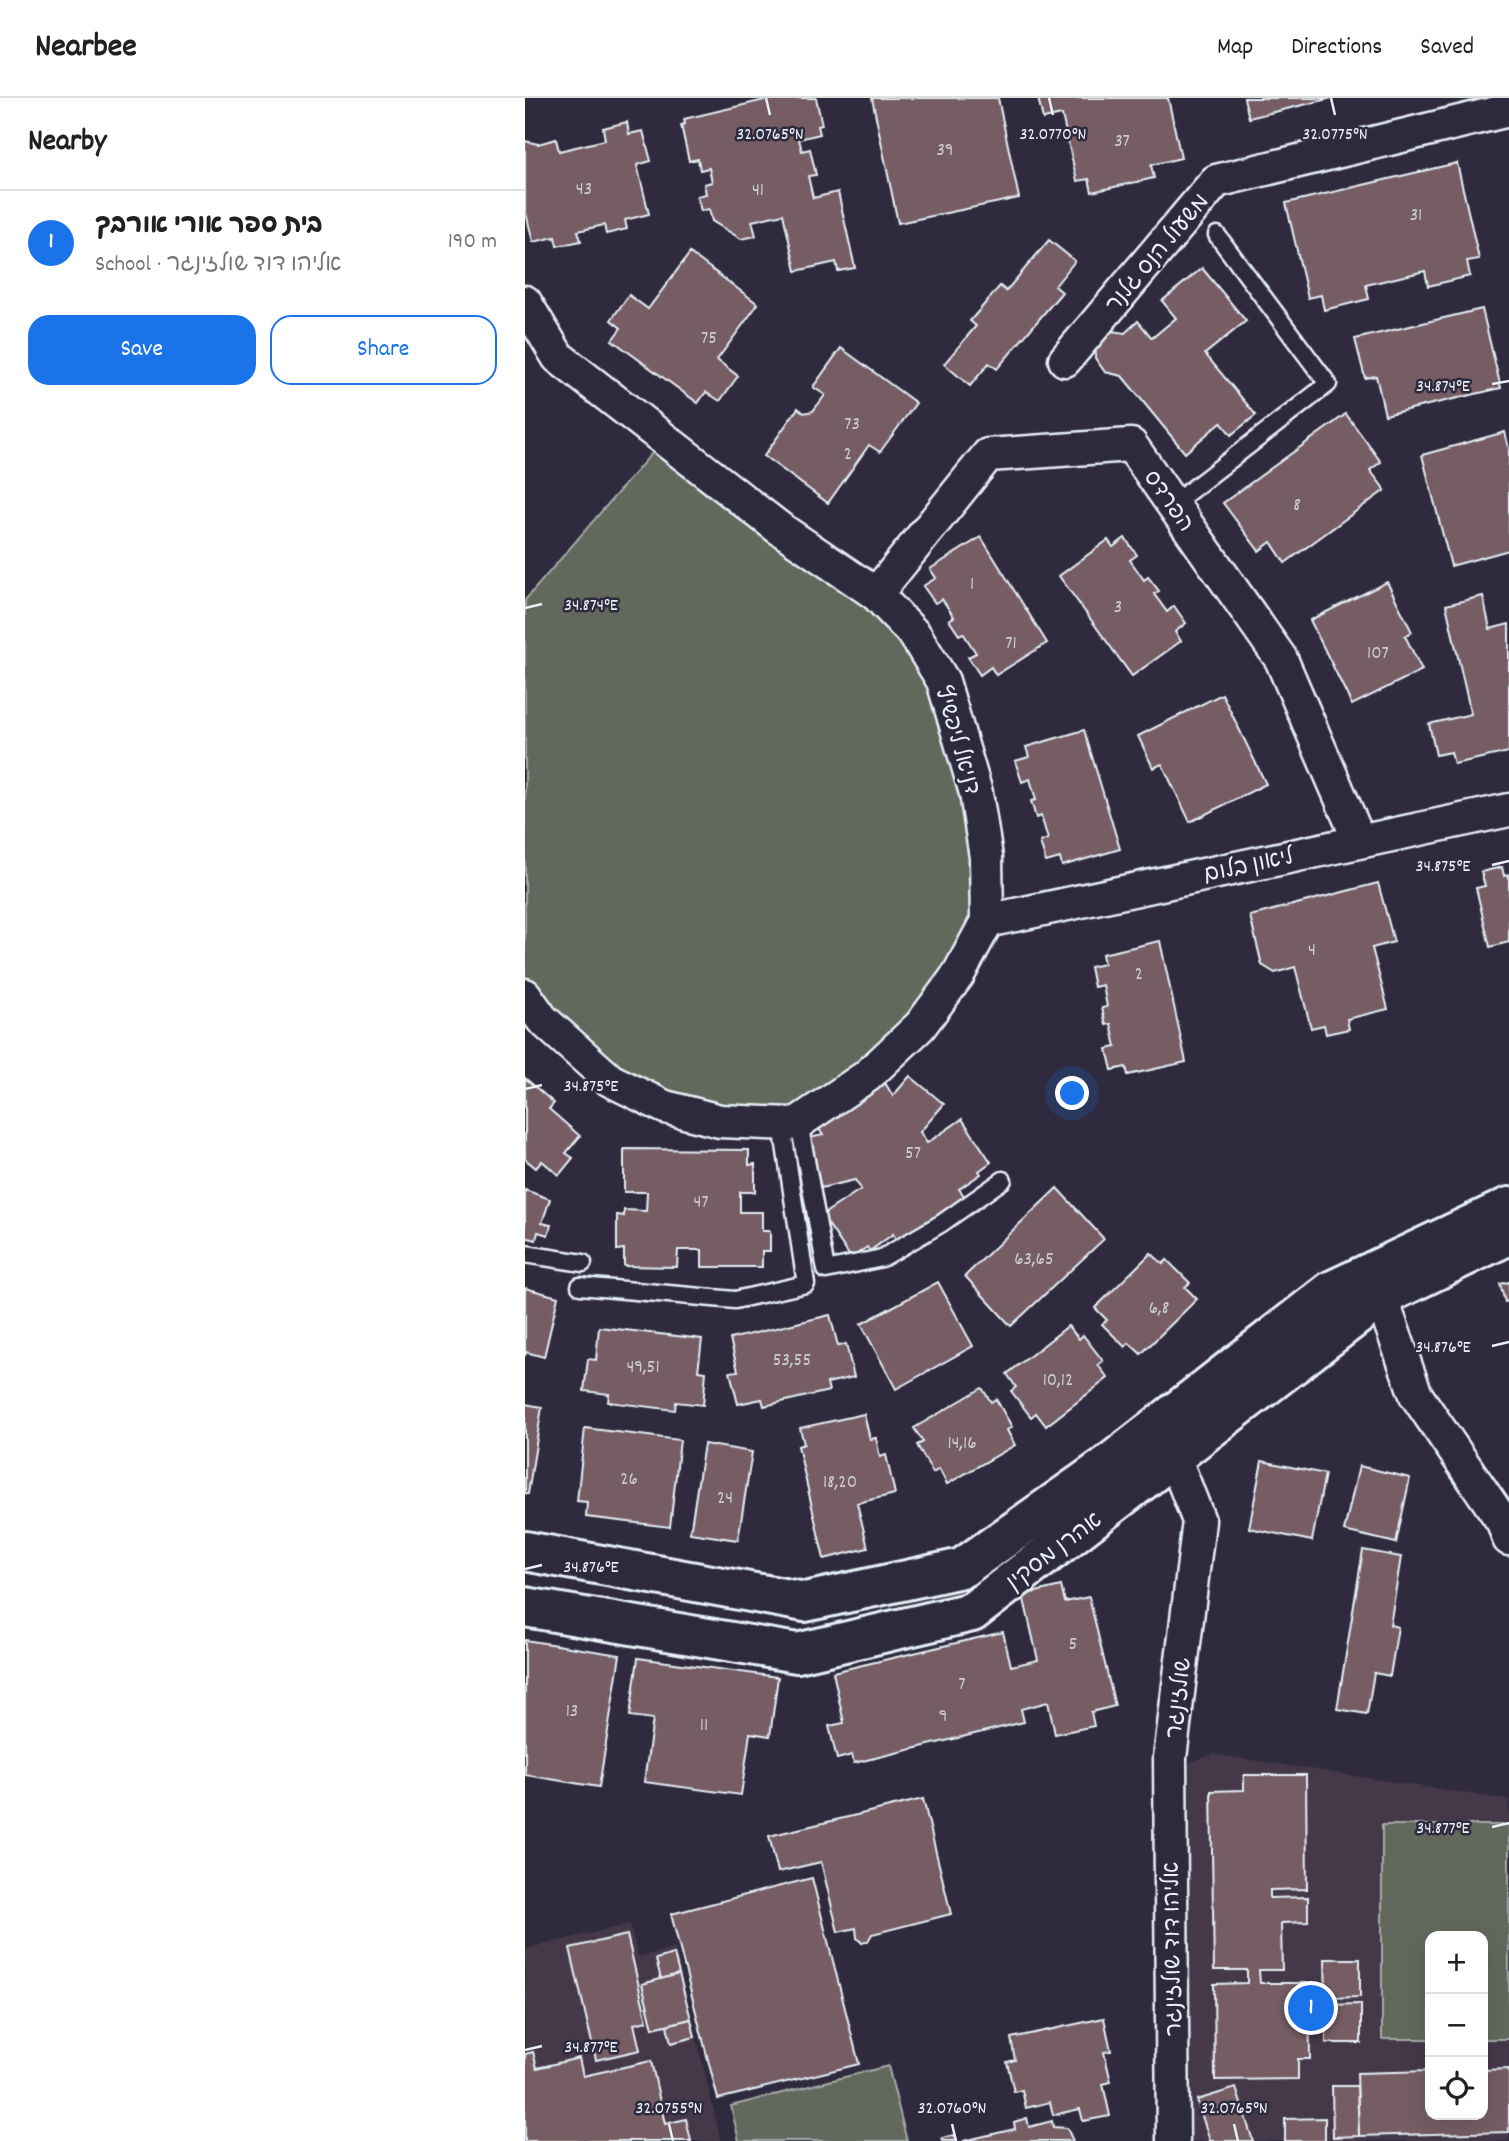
<!DOCTYPE html>
<meta charset="utf-8">
<style>
:root{--surface:#fff;--page:#f6f6f6;--text:#202124;--muted:#757577;--line:#e0e0e0;--accent:#1a73e8}
body{margin:0;font-family:Dekko,"Playpen Sans Hebrew",sans-serif;background:var(--page);color:var(--text)}
.controls{position:absolute;right:21px;bottom:21px;display:grid;overflow:hidden;border-radius:14px;box-shadow:0 7px 28px #0002}
.controls button{width:63px;height:63px;display:grid;place-items:center;padding:0;border:0;border-bottom:2px solid var(--line);background:var(--surface);color:var(--text);font:35px sans-serif}
.you{position:absolute;left:548px;top:996px;width:24px;height:24px;margin:-18px;border:5px solid #fff;border-radius:50%;background:#1a73e8;box-shadow:0 0 0 10px #1a73e833}
.badge{display:grid;place-items:center;width:46px;height:46px;border-radius:50%;background:var(--accent);color:#fff;font-size:23px;font-weight:700}
.pin{position:absolute;translate:-50% -50%;border:4px solid #fff;box-shadow:0 2px 7px #0006}
.list{margin:0;padding:0;list-style:none}
h2{display:flex;justify-content:space-between;align-items:center;height:91px;margin:0;padding:0 28px;font-size:30px}
h2 small{font-size:23px;font-weight:400;color:var(--muted)}
.list li{display:grid;grid-template-columns:46px 1fr auto;gap:21px;align-items:center;box-sizing:border-box;height:105px;padding:0 28px;border-top:2px solid var(--line)}
.list b{display:block;font-size:26px;white-space:nowrap}
.list p{margin:0;font-size:23px;white-space:nowrap;color:var(--muted)}
.list em{font-size:23px;font-style:normal;color:var(--muted)}
.actions{display:flex;gap:14px;padding:21px 28px}
.actions a{flex:1;padding:16px 0;border:2px solid var(--accent);border-radius:21px;text-align:center;font-size:24px;color:var(--accent)}
.actions .main{background:var(--accent);color:#fff}
.icon{flex:none;width:38px;height:38px;fill:none;stroke:currentColor;stroke-width:2;stroke-linecap:round;stroke-linejoin:round}
.map{position:relative;flex:none;width:984px;height:2043px;overflow:hidden}
header{display:flex;align-items:center;gap:42px;box-sizing:border-box;height:98px;padding:0 35px;background:var(--surface);border-bottom:2px solid var(--line)}
header strong{font-size:33px}
nav{display:flex;gap:38px;margin-inline-start:auto;font-size:24px}
main{display:flex}
aside{flex:1;background:var(--surface)}
.map>svg:first-child{display:block}
.built{fill:#443949;fill-rule:evenodd}
.green{fill:#62685b;stroke:#a5acaa;stroke-width:2}
.building{fill:#745d64;stroke:#e8f1f8;stroke-width:2}
.lines{fill:none;stroke-linecap:round;stroke-linejoin:round}
.lane-casing{stroke:#e8f1f8;stroke-width:21}
.street-casing{stroke:#e8f1f8;stroke-width:37}
.secondary-casing{stroke:#e8f1f8;stroke-width:44}
.lane{stroke:#2f2a3d;stroke-width:16}
.street{stroke:#2f2a3d;stroke-width:32}
.secondary{stroke:#2f2a3d;stroke-width:38}
.ticks{fill:none;stroke:#e8f1f8;stroke-width:2.5}
.labels{text-anchor:middle;stroke-width:5;stroke-linejoin:round;paint-order:stroke}
.number-label{font-size:19px;fill:#cbccd3}
.street-label{font-size:23px;fill:#e8f1f8;stroke:#2f2a3d}
.ticks-label{font-size:18px;text-anchor:middle;fill:#e8f1f8;stroke:#2f2a3d;stroke-width:5;stroke-linejoin:round;paint-order:stroke}
</style>
<header>
<strong>Nearbee</strong>
<nav><a>Map</a><a>Directions</a><a>Saved</a></nav>
</header>
<main>
<aside>
<h2>Nearby<small></small></h2>
<ul class="list">
<li><span class="badge">1</span><div><b>בית ספר אורי אורבך</b><p>School · אליהו דוד שולזינגר</p></div><em>190 m</em></li>
</ul>
<div class="actions"><a class="main">Save</a><a>Share</a></div>
</aside>
<div class="map">
<svg width="984" height="2043" viewBox="0 0 984 2043">
<rect width="100%" height="100%" fill="#2f2a3d"/>
<filter id="ink" filterUnits="userSpaceOnUse"><feTurbulence type="fractalNoise" baseFrequency=".0143" numOctaves="2"/><feDisplacementMap in="SourceGraphic" scale="14" xChannelSelector="R" yChannelSelector="G"/><feConvolveMatrix kernelMatrix="1 2 1 2 8 2 1 2 1" color-interpolation-filters="sRGB"/></filter>
<g filter="url(#ink)">
<!-- built -->
<g class="built">
<path d="M688,1656L984,1702V2043H667L664,1665ZM905,1838H958V2017H905Z"/>
<path d="M105,1826L113,1859L150,1850L196,2043H0V1851Z"/>
</g>
<!-- green -->
<g class="green">
<path d="M139,341L390,537L461,759L433,877L274,1024L140,1009L0,897V502Z"/>
<path d="M857,1727H984V1941H958V1838H905V1941H857Z"/>
<path d="M363,1968L382,2043H214L206,2008Z"/>
</g>
<!-- building -->
<g class="building">
<path d="M248,0H291L297,27L293,28L295,36L274,41L277,53L285,51L291,77L283,78L288,100L313,94L330,170L313,173L311,164L271,173L258,116L227,123L231,138L216,141L187,123L184,111L176,113L172,98L181,96L179,86L187,84L184,70L175,72L173,61L164,63L156,27L160,26L159,21Z"/>
<path d="M347,0H473L494,100L373,125Z"/>
<path d="M513,0H643L656,60L626,67L629,80L567,94L564,81L552,83L537,17L518,21Z"/>
<path d="M719,0H807L724,20Z"/>
<path d="M102,24L104,36L118,33L126,63L112,67L124,116L100,122L102,131L81,136L79,127L53,133L56,143L32,148L30,139L8,144L0,111V43L13,46L31,41L34,53L80,42L78,30Z"/>
<path d="M932,65L954,161L942,163L945,178L903,188L900,173L841,187L844,201L799,212L796,197L783,200L761,105Z"/>
<path d="M524,142L550,163L530,188L537,194L472,271L464,265L445,288L419,266L451,228L445,223L475,188L481,193Z"/>
<path d="M165,155L233,206L192,262L213,278L195,303L181,294L173,305L87,242L96,230L86,222L104,197L123,211Z"/>
<path d="M677,170L721,223L680,256L731,317L706,337L696,324L660,355L597,278L580,274L570,260L572,243L580,235L586,233L600,235L613,223L627,240L651,220L637,203Z"/>
<path d="M957,211L976,290L860,317L851,278L840,280L830,241Z"/>
<path d="M316,250L391,305L355,354L344,347L303,405L239,358L273,310L279,315L288,313L300,297L288,289Z"/>
<path d="M821,316L856,364L845,372L860,392L760,465L746,444L734,453L698,405Z"/>
<path d="M980,334L984,351V452L926,468L897,357Z"/>
<path d="M456,439L522,545L471,577L466,569L455,577L443,559L451,555L438,535L434,537L424,522L429,519L417,501L410,505L398,488L411,480L405,471Z"/>
<path d="M600,440L612,457L605,462L619,482L623,479L634,493L629,496L642,514L649,508L661,525L650,534L656,543L607,578L534,478L583,442L588,449Z"/>
<path d="M862,484L887,534L880,538L897,572L827,607L785,522Z"/>
<path d="M958,498L965,531L984,526V654L929,666L926,654L911,657L904,626L946,616L921,507Z"/>
<path d="M697,596L741,686L665,724L637,666L628,670L613,638Z"/>
<path d="M559,632L595,751L537,768L535,760L521,764L515,744L523,741L516,718L511,720L506,703L511,702L505,681L497,684L490,663L504,659L501,649Z"/>
<path d="M977,769L979,778L984,776V844L965,849L951,790L960,788L956,774Z"/>
<path d="M853,785L869,844L847,850L863,911L822,921L824,931L801,936L799,927L786,930L770,869L750,875L737,867L725,818Z"/>
<path d="M635,843L661,964L603,977L601,969L587,972L582,951L591,949L586,926L581,927L577,910L582,909L578,887L569,889L565,869L579,866L577,856Z"/>
<path d="M385,978L419,1006L395,1034L402,1045L437,1021L466,1064L454,1073L456,1076L434,1091L440,1099L373,1145L368,1136L345,1153L342,1149L326,1160L297,1117L336,1091L330,1082L296,1090L284,1040L298,1037L294,1031L360,985L368,998Z"/>
<path d="M0,980L29,1005L24,1011L55,1038L41,1055L48,1060L34,1077L17,1063L11,1070L0,1061Z"/>
<path d="M99,1051L224,1052V1067L230,1066V1094H215V1114H237V1133H245V1153H237V1169H177V1152H153L152,1169L99,1168V1151L92,1152V1117L99,1118V1112L121,1113L122,1094H99Z"/>
<path d="M532,1090L579,1141L486,1228L440,1178Z"/>
<path d="M0,1092L25,1101L17,1125L26,1127L23,1137L13,1134L11,1142L0,1139Z"/>
<path d="M626,1155L638,1166L642,1162L665,1185L660,1189L672,1201L616,1256L604,1245L600,1249L577,1226L582,1222L570,1210Z"/>
<path d="M413,1184L448,1248L371,1291L336,1226Z"/>
<path d="M984,1184V1203L980,1204L975,1186Z"/>
<path d="M0,1190L33,1199L19,1259L1,1254L0,1258Z"/>
<path d="M305,1217L313,1248L321,1246L329,1279L302,1285L304,1293L239,1308L237,1301L213,1306L205,1274L213,1273L205,1241Z"/>
<path d="M543,1228L554,1241L558,1237L578,1263L573,1267L583,1280L521,1328L511,1315L506,1319L486,1293L491,1289L482,1276Z"/>
<path d="M74,1229L177,1241L173,1273L181,1274L178,1307L151,1304L150,1312L83,1304L84,1296L59,1293L63,1261L71,1262Z"/>
<path d="M457,1290L466,1304L471,1301L487,1329L482,1332L490,1347L422,1386L414,1371L408,1375L392,1347L398,1344L389,1330Z"/>
<path d="M0,1306L17,1309L3,1396L0,1395Z"/>
<path d="M339,1316L345,1341L351,1340L355,1359L361,1357L370,1396L332,1405L343,1450L299,1461L273,1348L279,1346L275,1330Z"/>
<path d="M60,1330L155,1342L145,1429L61,1419L62,1404L52,1403Z"/>
<path d="M179,1346L227,1354L213,1442L165,1435Z"/>
<path d="M737,1363L800,1376L787,1443L724,1430Z"/>
<path d="M834,1368L885,1380L871,1445L819,1433Z"/>
<path d="M838,1452L876,1459L865,1527L873,1529L865,1578L849,1575L842,1616L812,1611Z"/>
<path d="M536,1488L540,1504L564,1499L590,1608L566,1614L569,1628L530,1636L523,1604L496,1611L499,1624L329,1665L327,1657L312,1661L304,1628L319,1625L308,1574L478,1534L486,1568L513,1562L498,1497Z"/>
<path d="M0,1542L95,1557L74,1689L0,1677Z"/>
<path d="M113,1560L253,1579L245,1638L225,1635L216,1697L119,1684L128,1621L105,1618Z"/>
<path d="M719,1677H781L782,1791L745,1792V1800L783,1799V1824L756,1825L757,1872H734L735,1885H784L785,1961H773V1981L690,1982L689,1886L722,1885V1872H689L686,1693L719,1692Z"/>
<path d="M398,1701L426,1816L347,1836L343,1843L337,1845L332,1840L331,1830L313,1834L296,1764L253,1774L244,1738Z"/>
<path d="M287,1780L334,1966L193,2001L146,1816Z"/>
<path d="M102,1837L122,1923L109,1926L115,1952L71,1962L45,1850Z"/>
<path d="M149,1856L154,1876L136,1881L131,1861Z"/>
<path d="M800,1861H835V1899L801,1900Z"/>
<path d="M154,1876L166,1921L128,1930L117,1886Z"/>
<path d="M836,1906V1945H801V1907Z"/>
<path d="M579,1920L586,1953L579,1954L586,1984L578,1986L585,2018L558,2023L555,2011L528,2017L525,2004L501,2010L497,1992L489,1994L482,1964L490,1962L486,1940Z"/>
<path d="M166,1921L170,1939L146,1945L142,1927Z"/>
<path d="M8,1954L12,1970L54,1960L58,1978L126,1963L140,2026L161,2021L166,2043H0V1956Z"/>
<path d="M984,1971V2034L834,2038L832,1975L905,1973V2017H958V1972Z"/>
<path d="M807,1988H832L834,2038L808,2039Z"/>
<path d="M711,1990L728,2043H685L672,2002Z"/>
<path d="M502,2020L504,2029L527,2023L528,2029L542,2030L548,2043H438L490,2031L489,2024Z"/>
<path d="M800,2020V2043H760V2021Z"/>
<path d="M430,2037L432,2043H418L417,2040Z"/>
</g>
<g class="lines">
<defs>
<g id="lane">
<path d="M648,406L803,286L692,137"/>
<path d="M274,1024L301,1172L357,1160L417,1125L478,1082"/>
<path d="M0,1156L58,1165"/>
<path d="M55,1188L210,1202L281,1186L257,1027"/>
</g>
<g id="street">
<path d="M0,204L33,259L254,430L351,496L390,537L418,583L451,695L461,759L462,823L433,877L395,928L342,978L274,1024L266,1026L195,1023L140,1009L85,982L17,921L0,897"/>
<path d="M540,262L691,83L984,12"/>
<path d="M351,496L463,357L606,347L756,561L834,742"/>
<path d="M462,823L984,712"/>
<path d="M856,1199L891,1297L978,1424L984,1441"/>
<path d="M648,2043L645,1660L674,1423L649,1359"/>
</g>
<g id="secondary">
<path d="M0,1453L280,1504L437,1470L579,1370L806,1193L984,1109"/>
<path d="M0,1509L272,1555L447,1514L856,1199L984,1137"/>
</g>
</defs>
<!-- lane casing -->
<use href="#lane" class="lane-casing"/>
<!-- street casing -->
<use href="#street" class="street-casing"/>
<!-- secondary casing -->
<use href="#secondary" class="secondary-casing"/>
<!-- lane -->
<use href="#lane" class="lane"/>
<!-- street -->
<use href="#street" class="street"/>
<!-- secondary -->
<use href="#secondary" class="secondary"/>
</g>
</g>
<!-- ticks -->
<path class="ticks" d="M241,0L245,17M524,0L528,17M806,0L810,17M967,286L984,283M0,510L17,506M967,767L984,763M0,991L17,987M967,1248L984,1244M0,1471L17,1467M967,1729L984,1725M0,1952L17,1948M144,2026L148,2043M427,2026L431,2043M709,2026L713,2043"/>
<g class="labels">
<!-- number labels -->
<g class="number-label">
<text x="597" y="48">37</text>
<text x="420" y="57">39</text>
<text x="59" y="96">43</text>
<text x="233" y="97">41</text>
<text x="891" y="122">31</text>
<text x="184" y="245">75</text>
<text x="327" y="331">73</text>
<text x="323" y="361">2</text>
<text x="772" y="412">8</text>
<text x="447" y="491">1</text>
<text x="593" y="514">3</text>
<text x="486" y="550">71</text>
<text x="853" y="560">107</text>
<text x="787" y="857">4</text>
<text x="614" y="881">2</text>
<text x="388" y="1060">57</text>
<text x="176" y="1109">47</text>
<text x="509" y="1166">63,65</text>
<text x="634" y="1215">6,8</text>
<text x="267" y="1267">53,55</text>
<text x="118" y="1274">49,51</text>
<text x="533" y="1287">10,12</text>
<text x="437" y="1350">14,16</text>
<text x="104" y="1386">26</text>
<text x="315" y="1389">18,20</text>
<text x="200" y="1405">24</text>
<text x="548" y="1551">5</text>
<text x="437" y="1591">7</text>
<text x="47" y="1618">13</text>
<text x="418" y="1623">9</text>
<text x="179" y="1632">11</text>
</g>
<!-- street labels -->
<g class="street-label">
<text transform="translate(631 154) rotate(-50)" y="8">משעול הנס גלנר</text>
<text transform="translate(645 402) rotate(55)" y="8">הפרדס</text>
<text transform="translate(434 642) rotate(74)" y="8">דניאל ליפשיץ</text>
<text transform="translate(723 766) rotate(-12)" y="8">ליאון בלום</text>
<text transform="translate(528 1452) rotate(-37)" y="8">אהרן מסקין</text>
<text transform="translate(652 1600) rotate(-83)" y="8">שולזינגר</text>
<text transform="translate(646 1851) rotate(-91)" y="8">אליהו דוד שולזינגר</text>
</g>
</g>
<g class="ticks-label">
<text x="528" y="41">32.0770°N</text>
<text x="810" y="41">32.0775°N</text>
<text x="245" y="41">32.0765°N</text>
<text x="918" y="293">34.874°E</text>
<text x="66" y="512">34.874°E</text>
<text x="918" y="773">34.875°E</text>
<text x="66" y="993">34.875°E</text>
<text x="918" y="1254">34.876°E</text>
<text x="66" y="1474">34.876°E</text>
<text x="918" y="1735">34.877°E</text>
<text x="66" y="1954">34.877°E</text>
<text x="144" y="2015">32.0755°N</text>
<text x="427" y="2015">32.0760°N</text>
<text x="709" y="2015">32.0765°N</text>
</g>
</svg>
<div class="controls">
<button>+</button>
<button>−</button>
<button><svg class="icon" aria-label="locate" viewBox="0 0 24 24"><circle cx="12" cy="12" r="6"/><path d="M12 2v4M12 18v4M2 12h4M18 12h4"/></svg></button>
</div>
<div class="you"></div>
<div class="pin badge" style="left:786px;top:1910px">1</div>
</div>
</main>
